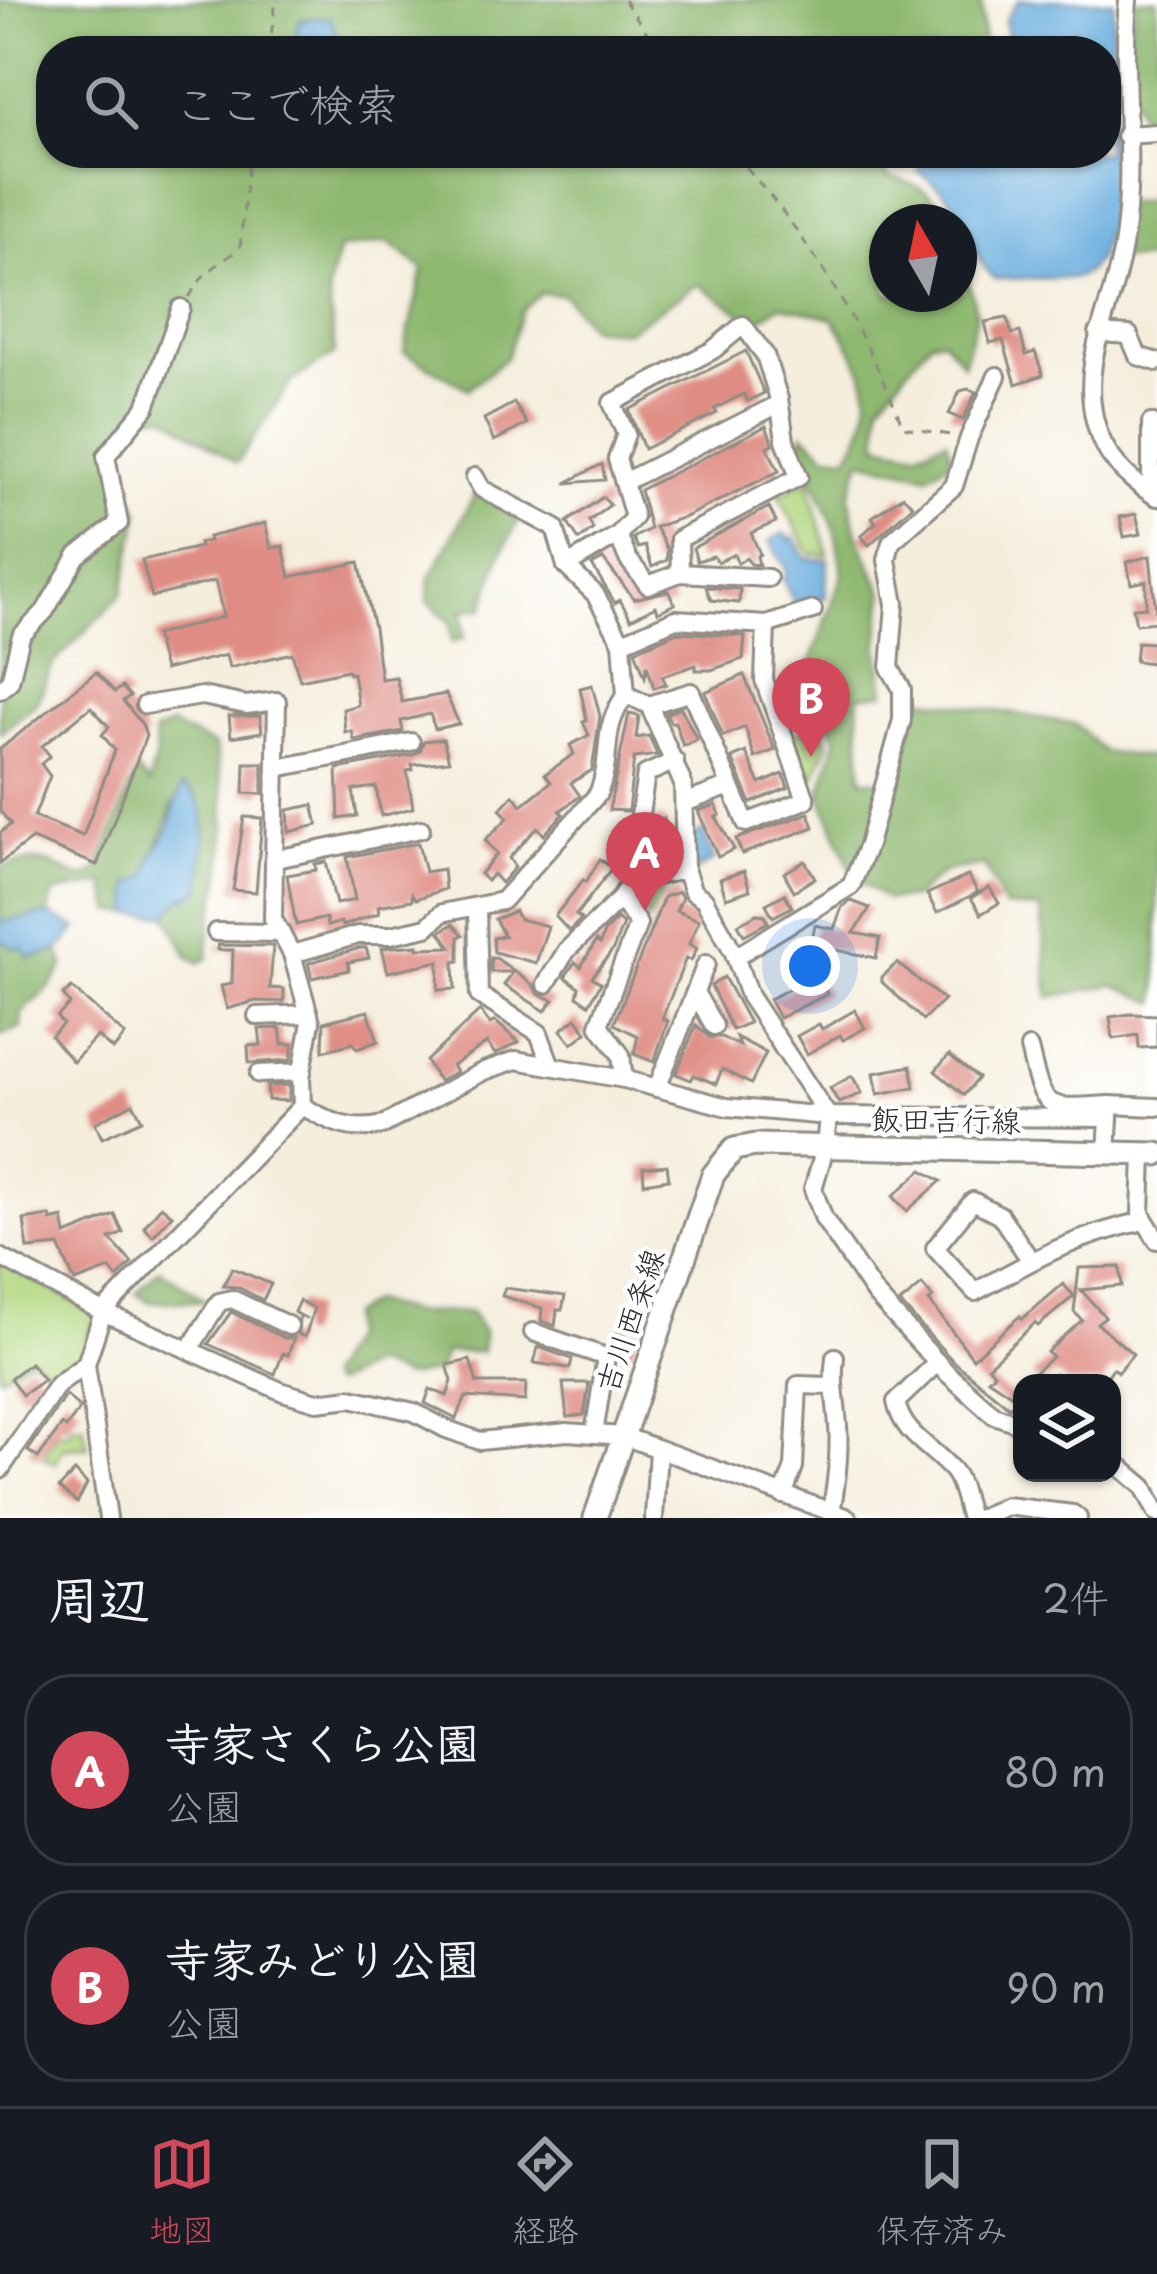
<!DOCTYPE html>
<html lang="ja">
<meta charset="utf-8">
<style>
:root{--surface:#171b24;--page:#20242c;--text:#f1f3f6;--muted:#9ea1a6;--line:#363941;--accent:#d1495b}
body{margin:0;font-family:"Playpen Sans","Klee One",sans-serif;background:var(--page);color:var(--text)}
.controls{position:absolute;right:36px;bottom:36px;display:grid;overflow:hidden;border-radius:24px;box-shadow:0 3px 9px #0004}
.controls button{width:108px;height:108px;display:grid;place-items:center;padding:0;border:0;border-bottom:3px solid var(--line);background:var(--surface);color:var(--text);font:60px sans-serif}
.compass{position:absolute;left:869px;top:204px;width:108px;height:108px;border-radius:50%;background:var(--surface);box-shadow:0 3px 9px #0004;rotate:351deg}
.you{position:absolute;left:810px;top:966px;width:42px;height:42px;margin:-30px;border:9px solid #fff;border-radius:50%;background:#1a73e8;box-shadow:0 0 0 18px #1a73e833}
.badge{display:grid;place-items:center;width:78px;height:78px;border-radius:50%;background:var(--accent);color:#fff;font-size:39px;font-weight:700}
.pin{position:absolute;translate:-50% -99px;filter:drop-shadow(0 3px 6px #0008)}
.pin::after{content:'';position:absolute;top:63px;width:42px;height:36px;background:inherit;clip-path:polygon(0 0,100% 0,50% 100%)}
.list{margin:0;padding:0;list-style:none}
h2{display:flex;justify-content:space-between;align-items:center;height:156px;margin:0;padding:0 48px;font-size:51px}
h2 small{font-size:39px;font-weight:400;color:var(--muted)}
.list li{display:grid;grid-template-columns:78px 1fr auto;gap:36px;align-items:center;box-sizing:border-box;height:192px;margin:0 24px 24px;padding:0 24px;border:3px solid var(--line);border-radius:48px}
.list b{display:block;font-size:45px;white-space:nowrap}
.list p{margin:0;font-size:39px;white-space:nowrap;color:var(--muted)}
.list em{font-size:39px;font-style:normal;color:var(--muted)}
.icon{flex:none;width:66px;height:66px;fill:none;stroke:currentColor;stroke-width:2;stroke-linecap:round;stroke-linejoin:round}
.map{position:relative;flex:none;width:1157px;height:1518px;overflow:hidden}
.search{position:absolute;background:var(--surface);box-shadow:0 3px 9px #0004;left:36px;right:36px;top:36px;height:132px;display:flex;align-items:center;gap:30px;box-sizing:border-box;padding:0 42px;border-radius:48px;color:var(--muted);font-size:45px}
.sheet{height:588px;background:var(--surface)}
nav{display:flex;justify-content:space-around;align-items:center;box-sizing:border-box;height:168px;border-top:3px solid var(--line);background:var(--surface);font-size:33px;color:var(--muted)}
nav a{display:grid;justify-items:center;gap:6px}
nav .on{color:var(--accent)}
.map>svg:first-child{display:block}
.green{fill:#b3d881;stroke:#6f8256;stroke-width:3}
.forest{fill:#8eb86f;stroke:#5c724d;stroke-width:3}
.water{fill:#69adde;stroke:#4a6c84;stroke-width:3}
.building{fill:#df8d84;fill-rule:evenodd}
.lines{fill:none;stroke-linecap:round;stroke-linejoin:round}
.minor-casing{stroke:#908c84;stroke-width:22}
.major-casing{stroke:#908c84;stroke-width:27}
.path{stroke:#908c84;stroke-width:3;stroke-dasharray:9 9;stroke-linecap:butt}
.minor{stroke:#fff;stroke-width:16}
.major{stroke:#fff;stroke-width:21}
.labels{text-anchor:middle;stroke-width:9;stroke-linejoin:round;paint-order:stroke}
.street-label{font-size:30px;fill:#2b2b2b;stroke:#fff}
</style>
<div class="map">
<svg width="1157" height="1518" viewBox="0 0 1157 1518">
<rect width="100%" height="100%" fill="#fff"/>
<filter id="ink" filterUnits="userSpaceOnUse"><feTurbulence type="fractalNoise" baseFrequency=".00833" numOctaves="2"/><feDisplacementMap in="SourceGraphic" scale="24" xChannelSelector="R" yChannelSelector="G"/><feConvolveMatrix kernelMatrix="1 2 1 2 8 2 1 2 1" color-interpolation-filters="sRGB"/></filter>
<filter id="wash" filterUnits="userSpaceOnUse"><feTurbulence type="fractalNoise" baseFrequency=".004" numOctaves="4" result="noise"/><feDisplacementMap in="SourceGraphic" scale="48" xChannelSelector="R" yChannelSelector="G"/><feGaussianBlur stdDeviation="2.7" result="paint"/><feColorMatrix in="noise" values="0 0 0 0 0 0 0 0 0 0 0 0 0 0 0 0 0 1.4 0 .05"/><feComposite in="paint" operator="in"/></filter>
<g filter="url(#wash)">
<rect width="100%" height="100%" fill="#f5eedd"/>
<!-- green -->
<g class="green">
<path d="M808,480L828,555L810,554L779,495Z"/>
<path d="M821,723L828,746L808,788L792,736Z"/>
<path d="M656,883L665,884L649,920L627,901L628,890Z"/>
<path d="M0,1261L96,1314L80,1361L61,1377L31,1357L0,1377Z"/>
<path d="M83,1425L88,1447L63,1448L55,1464L43,1457L58,1431L66,1435L73,1426Z"/>
</g>
<!-- forest -->
<g class="forest">
<path d="M0,0H981L984,51H343L344,48L300,20L292,51H51V153H887V176C913,182 941,195 951,222H887V294H959V243L977,315L963,364L943,339L931,340L880,403L878,444L917,452L947,439L952,460L928,475L861,460L849,495L857,535L884,594L878,644L885,693L858,696L862,779L899,783L917,698L1075,724L1103,752L1157,758V1003L1114,985L1049,997L1041,909L1005,907L984,865L943,872L913,898L887,900L860,881L847,861L820,793L837,738L809,691L807,672L843,574L834,527L798,446L803,433L827,454L848,456C885,399 865,371 833,318L780,305L756,323L698,284L627,331L590,327L564,295L541,293L522,310L506,358L468,389L404,352L423,269L388,242L339,249L328,288L335,353L291,382L237,463L165,415H148L111,453L140,512L122,594L53,664L37,703L0,733Z"/>
<path d="M1136,0H1157V116L1140,117L1123,69Z"/>
<path d="M1157,199V259H1113L1126,203Z"/>
<path d="M477,490L519,520L500,556L483,609L463,610L464,638L452,642L450,623L428,601L430,578Z"/>
<path d="M171,725L215,746C222,786 228,822 223,862C219,896 208,924 208,958L199,963L188,956L167,915L180,899L172,803C168,831 152,848 148,877L130,884L131,914L111,911L105,883L53,893L49,914L0,922V869C13,862 33,859 47,863C69,869 79,888 99,868L137,771L149,784L156,755L154,733Z"/>
<path d="M7,941L23,948L28,958L59,950L64,966L50,987L22,1013L21,1027L0,1036V943Z"/>
<path d="M159,1269L206,1301L150,1302L136,1293Z"/>
<path d="M371,1302L413,1313L470,1312L483,1332L482,1352H445L439,1371L404,1377L373,1365L332,1385L327,1377L349,1338V1316Z"/>
</g>
<!-- water -->
<g class="water">
<path d="M1018,0L1114,1L1110,125L1116,202L1098,259L1087,272L1074,278L995,279C971,257 975,236 959,211C949,194 933,182 918,171L923,164L958,161L971,153H1106V51H1009L1005,20Z"/>
<path d="M330,17L343,51H292L300,20Z"/>
<path d="M785,533L789,540L794,537L806,559L828,560L825,598L795,604L783,580L787,571L770,541Z"/>
<path d="M183,786C216,803 202,860 201,891L180,899L167,915L131,914L130,884L148,876C152,847 157,854 167,832C175,816 171,805 183,786Z"/>
<path d="M703,831L714,860L692,873L690,837Z"/>
<path d="M49,914L77,928L59,950L28,958L23,948H11L7,942L0,943V922Z"/>
</g>
<g id="blocks">
<!-- building -->
<g class="building">
<path d="M1007,318L1012,334L1020,332L1026,355L1035,352L1043,375L1016,384L1003,340L990,343L985,322Z"/>
<path d="M746,351L764,393L748,401L744,394L714,409L717,413L644,449L629,410Z"/>
<path d="M968,389L976,392L963,420L949,414L960,391Z"/>
<path d="M514,403L527,424L494,441L484,419Z"/>
<path d="M766,426L773,444L767,447L779,471L687,516L655,527L667,549V560L652,567L645,546L638,548L633,538L650,529L640,490Z"/>
<path d="M602,464L605,480L566,483Z"/>
<path d="M903,496L913,505L869,545L861,536L876,522L872,517Z"/>
<path d="M603,497L610,505L589,521L593,529L579,540L567,522Z"/>
<path d="M769,507L776,522L751,533L760,554L757,556L759,565L751,564L746,558L738,563L734,554L718,562L713,556L697,561L693,548Z"/>
<path d="M1136,514L1141,534L1124,537L1120,517Z"/>
<path d="M265,523L271,548L283,546L290,577L359,562L374,628L381,679L396,677L402,702L446,694L459,724L435,729L430,714L401,721L403,731L354,740L352,731L345,732L343,709L358,705L353,673L349,674L348,670L300,680L292,653L229,668L226,655L164,670L155,635L223,617L221,606L215,581L152,597L142,560L200,547L199,543L209,541L208,537Z"/>
<path d="M1150,556L1157,622L1136,624L1133,608L1146,607V581L1131,584L1127,562Z"/>
<path d="M603,559L634,599L668,591L675,604L658,612L656,606L631,619L620,600L615,603L592,565Z"/>
<path d="M706,587L740,589L739,603L711,600Z"/>
<path d="M678,632L745,636L743,659L711,670H696V665L662,676L666,684L654,688L647,665L645,677L635,650Z"/>
<path d="M1137,642L1153,643L1152,663L1135,661Z"/>
<path d="M96,672L115,692L122,687L130,696L123,701L142,724L146,736L97,865L32,839L0,863V833L11,824L0,811V749ZM91,707L109,727L102,735L115,750L83,836L34,817L50,776L41,764L50,756L42,746Z"/>
<path d="M744,675L775,750L755,758L745,727L723,736L705,692Z"/>
<path d="M794,680L811,713L795,721L780,687Z"/>
<path d="M592,685L600,716L592,770L571,783L580,796L560,811L563,814L544,835L538,827L509,858L515,867L501,883L493,874L487,881L480,874L497,854L485,840L508,818L500,809L513,795L522,805L551,782L545,774L574,754L570,745L589,735L583,722L587,721L580,688Z"/>
<path d="M681,708L697,740L683,746L675,722L671,723L666,713Z"/>
<path d="M629,714L639,716L636,738L649,736L657,755L634,758L628,811L609,810Z"/>
<path d="M229,716H260L262,732L231,737Z"/>
<path d="M443,739L449,761L412,765L413,770L407,771L413,808L381,816L376,787L353,790L357,816L339,819L337,769L413,755L420,751L424,741Z"/>
<path d="M746,752L760,784L783,774L788,788L751,803L732,758Z"/>
<path d="M245,763H263V794L244,793Z"/>
<path d="M313,805L318,825L289,832L288,810Z"/>
<path d="M716,805L720,815L716,817L734,849L718,857L698,811Z"/>
<path d="M809,813L814,827L742,854L736,839Z"/>
<path d="M244,817L262,818L256,892L233,890Z"/>
<path d="M664,818L663,843L667,842L670,855L624,864L623,850L645,848L652,822Z"/>
<path d="M418,843L425,872L443,869L445,889L416,899L412,894V900L378,906L379,913L342,926L341,922L327,926L326,918L296,925L287,875L316,870L315,864L326,862L336,904L355,900L347,857Z"/>
<path d="M600,859L612,868L576,915L581,919L569,931L555,916L583,880L586,882Z"/>
<path d="M805,861L815,878L794,891L784,873Z"/>
<path d="M744,871L750,890L726,898L720,879Z"/>
<path d="M968,876L978,892L937,913L927,894Z"/>
<path d="M989,887L999,903L981,914L971,898Z"/>
<path d="M679,892L682,898L676,911L699,920L689,944L697,948L691,961L686,958L662,1019L668,1021L654,1062L634,1054L638,1036L614,1024L664,897Z"/>
<path d="M785,894L792,907L773,917L766,904Z"/>
<path d="M851,901L870,908L854,933L880,938L876,958L811,945L815,925L834,929L842,907Z"/>
<path d="M515,911L519,919L548,926L536,963L494,952L493,938L504,936L495,919Z"/>
<path d="M757,914L765,915L768,922L744,935L738,924Z"/>
<path d="M617,919L623,924L613,950L592,977L601,983L589,1004L577,996L579,987L565,977L575,962L581,967L596,941L600,944L604,932Z"/>
<path d="M453,924L463,935L459,937V961L454,962L455,989L438,990L439,961L388,972L382,948L418,945V948L451,947L440,932Z"/>
<path d="M218,945L273,946L270,988L284,989V1002L256,1001L227,1009L221,986L232,984L233,950H218Z"/>
<path d="M360,948H366L369,958L348,962L349,970L312,978L308,963Z"/>
<path d="M491,958H496L533,985L538,994L554,1000L545,1011L504,985L513,972H491Z"/>
<path d="M897,963L944,1000L923,1020L882,982V977Z"/>
<path d="M818,975L827,994L779,1018L769,999Z"/>
<path d="M724,977L749,1023L732,1030L711,986Z"/>
<path d="M72,988L125,1035L113,1050L97,1036L73,1062L51,1036L63,1024L57,1017L70,1004L63,995Z"/>
<path d="M855,1010L865,1028L843,1040L840,1035L807,1054L797,1036L819,1024L822,1029Z"/>
<path d="M368,1011L378,1041L357,1049L353,1043L323,1051L324,1022Z"/>
<path d="M480,1011L490,1024L495,1021L519,1042L495,1054L487,1043L452,1066L456,1072L439,1081L426,1061Z"/>
<path d="M1130,1014L1157,1015V1047L1139,1048L1138,1035L1113,1039L1110,1017Z"/>
<path d="M576,1018L587,1032L572,1044L561,1030Z"/>
<path d="M696,1025L709,1037H721L740,1046L736,1037L766,1053L751,1084L722,1069L716,1084L694,1075L691,1080L676,1074Z"/>
<path d="M280,1028L282,1044H293L291,1060L249,1063L248,1046L261,1045L259,1029Z"/>
<path d="M949,1055L978,1078L964,1095L935,1071Z"/>
<path d="M911,1066L915,1087L878,1094L874,1073Z"/>
<path d="M852,1076L862,1093L839,1103L830,1088Z"/>
<path d="M289,1085V1101L268,1100L267,1086Z"/>
<path d="M133,1103L142,1120L102,1138L95,1123Z"/>
<path d="M667,1165L669,1179L644,1183L643,1167Z"/>
<path d="M922,1170L941,1181L907,1211L893,1196Z"/>
<path d="M161,1206L172,1215L153,1236L144,1227Z"/>
<path d="M115,1215L123,1233L110,1239L132,1263L117,1278L110,1269L75,1282L59,1246L28,1249L24,1220L50,1216L51,1221L63,1218L66,1235Z"/>
<path d="M1120,1267L1122,1286L1081,1290L1105,1317L1097,1323L1133,1354L1118,1372L1113,1368L1103,1383H1068L1055,1374L1039,1383L1032,1375L1052,1357L1047,1352L1082,1320L1074,1312L1079,1268Z"/>
<path d="M232,1268L271,1284L263,1300L237,1287L223,1286Z"/>
<path d="M1063,1284L1074,1296L1038,1326L1035,1323L988,1366L994,1373L988,1379L1018,1399L1009,1407L953,1361L900,1303L922,1285L933,1298L929,1301L973,1358L1020,1316L1022,1319Z"/>
<path d="M505,1288L565,1296L562,1310H557L555,1326L541,1321L542,1308L502,1296Z"/>
<path d="M299,1301L314,1308L305,1337L298,1334L299,1319L301,1316L307,1319L294,1312Z"/>
<path d="M231,1312L284,1338H294L288,1355L283,1353L275,1374L208,1344Z"/>
<path d="M616,1333L636,1340L632,1355L613,1346Z"/>
<path d="M538,1347L572,1359L570,1368L534,1363Z"/>
<path d="M470,1360L477,1383H526L525,1401L466,1397L456,1419L425,1403L430,1389L447,1396L452,1381L447,1365Z"/>
<path d="M30,1363L44,1380L22,1395L10,1378Z"/>
<path d="M563,1383H589L584,1415L567,1417Z"/>
<path d="M66,1395L80,1409L66,1428L62,1425L38,1458L28,1451Z"/>
<path d="M75,1471L87,1484L77,1503L59,1488Z"/>
</g>
</g>
</g>
<g filter="url(#ink)">
<use href="#blocks" fill-opacity="0" stroke="#908c84" stroke-width="3"/>
<g class="lines">
<defs>
<g id="minor">
<path d="M1128,0C1121,80 1135,161 1124,240C1116,302 1079,357 1095,421C1103,456 1127,479 1157,497"/>
<path d="M1125,135L1157,133"/>
<path d="M1098,333L1129,335L1138,356L1157,362"/>
<path d="M624,482L779,404"/>
<path d="M1151,493V423"/>
<path d="M618,535L628,559L648,585L680,573L768,578"/>
<path d="M566,566L618,535L634,517L617,459L626,434L612,403L713,350L743,325L765,355L779,399L785,440L799,477L679,539L680,573"/>
<path d="M766,625L813,610"/>
<path d="M622,642L676,619L766,625L764,680L806,800L746,823L691,692L649,705"/>
<path d="M0,690L10,681L21,636L45,611L77,556L119,523L106,456L146,407L181,308"/>
<path d="M626,695L649,705L683,784L685,869L693,892L704,899L734,953L749,996L828,1116L825,1148L813,1189L824,1219L875,1294L944,1370L994,1415L1022,1425"/>
<path d="M277,768L411,742"/>
<path d="M684,803L730,786"/>
<path d="M639,821L646,774L675,761"/>
<path d="M276,859L421,829"/>
<path d="M477,907L479,995L539,1033L551,1066"/>
<path d="M216,932L281,933"/>
<path d="M292,954L358,935H391L427,927L442,913L502,901L598,794C614,756 599,730 626,695L622,642L595,594L566,566L555,528L482,489L475,477"/>
<path d="M735,957L851,886L868,845L902,720V689L890,668L895,604L887,560L891,542L954,486L969,438L997,376"/>
<path d="M546,984L567,950L621,898"/>
<path d="M695,992L714,1026"/>
<path d="M257,1016L309,1014"/>
<path d="M1029,1048C1044,1112 1045,1109 1109,1105"/>
<path d="M259,1074L302,1072"/>
<path d="M624,1079L621,1055L599,1025L638,924L621,898C629,874 664,877 685,869"/>
<path d="M657,1088L706,964"/>
<path d="M302,1106C331,1122 350,1133 383,1125L484,1071L516,1060L624,1079L727,1107L828,1116L1109,1118V1105L1157,1107"/>
<path d="M1107,1154L1109,1118"/>
<path d="M1143,1154L1141,1214L1157,1240"/>
<path d="M0,1257L103,1312L283,1392L317,1402L351,1398L414,1412L446,1429L480,1441L567,1432L623,1436L848,1518"/>
<path d="M1031,1261L1000,1215L973,1201L935,1248L975,1292C1036,1258 1075,1236 1144,1221"/>
<path d="M533,1332L606,1357L594,1434"/>
<path d="M189,1350L219,1302L232,1299L289,1326"/>
<path d="M937,1363L896,1402C903,1436 932,1446 953,1471C962,1482 965,1504 970,1518"/>
<path d="M1112,1460L1144,1487L1157,1513"/>
<path d="M0,1470L58,1384L86,1364"/>
<path d="M783,1495L794,1467L798,1385L831,1386"/>
<path d="M831,1512C837,1481 841,1448 837,1415C835,1394 832,1379 835,1357"/>
<path d="M108,1518L86,1364L103,1312L302,1106L301,1077L311,1022L292,954L273,919L277,701L246,705L202,696L145,705"/>
<path d="M654,1518L658,1449"/>
<path d="M980,1518L1006,1506L1073,1514L1078,1518"/>
</g>
<path id="major" d="M595,1518L713,1175L734,1149L756,1145L1157,1154"/>
</defs>
<!-- minor casing -->
<use href="#minor" class="minor-casing"/>
<!-- major casing -->
<use href="#major" class="major-casing"/>
<!-- path -->
<g class="path">
<path d="M624,0L660,51"/>
<path d="M269,51L276,0"/>
<path d="M736,153C750,174 768,192 783,212C831,276 874,352 903,427L956,436"/>
<path d="M189,297L204,275L240,248L249,153"/>
</g>
<!-- minor -->
<use href="#minor" class="minor"/>
<!-- major -->
<use href="#major" class="major"/>
</g>
</g>
<g class="labels">
<!-- street labels -->
<g class="street-label">
<text transform="translate(946 1121) rotate(1)" y="10">飯田吉行線</text>
<text transform="translate(631 1321) rotate(-71)" y="10">吉川西条線</text>
</g>
</g>
</svg>
<div class="controls">
<button><svg class="icon" aria-label="layers" viewBox="0 0 24 24"><path d="M12 4l9 5-9 5-9-5zM3 14l9 5 9-5"/></svg></button>
</div>
<svg class="compass" viewBox="-18 -18 36 36"><path d="M0-13l5 13h-10z" fill="#e53935"/><path d="M0 13l5-13h-10z" fill="#9ea1a6"/></svg>
<div class="you"></div>
<div class="pin badge" style="left:645px;top:911px">A</div>
<div class="pin badge" style="left:811px;top:757px">B</div>
<div class="search"><svg class="icon" aria-label="search" viewBox="0 0 24 24"><circle cx="10" cy="10" r="6"/><path d="M15 15l6 6"/></svg>ここで検索</div>
</div>
<section class="sheet">
<h2>周辺<small>2件</small></h2>
<ul class="list">
<li><span class="badge">A</span><div><b>寺家さくら公園</b><p>公園</p></div><em>80 m</em></li>
<li><span class="badge">B</span><div><b>寺家みどり公園</b><p>公園</p></div><em>90 m</em></li>
</ul>
</section>
<nav>
<a class="on"><svg class="icon" aria-label="map" viewBox="0 0 24 24"><path d="M3 6l6-2 6 2 6-2v14l-6 2-6-2-6 2zM9 4v14M15 6v14"/></svg>地図</a>
<a><svg class="icon" aria-label="directions" viewBox="0 0 24 24"><path d="M12 3l9 9-9 9-9-9zM9 14v-3h6M13 9l2 2-2 2"/></svg>経路</a>
<a><svg class="icon" aria-label="saved" viewBox="0 0 24 24"><path d="M7 4h10v16l-5-4-5 4z"/></svg>保存済み</a>
</nav>
